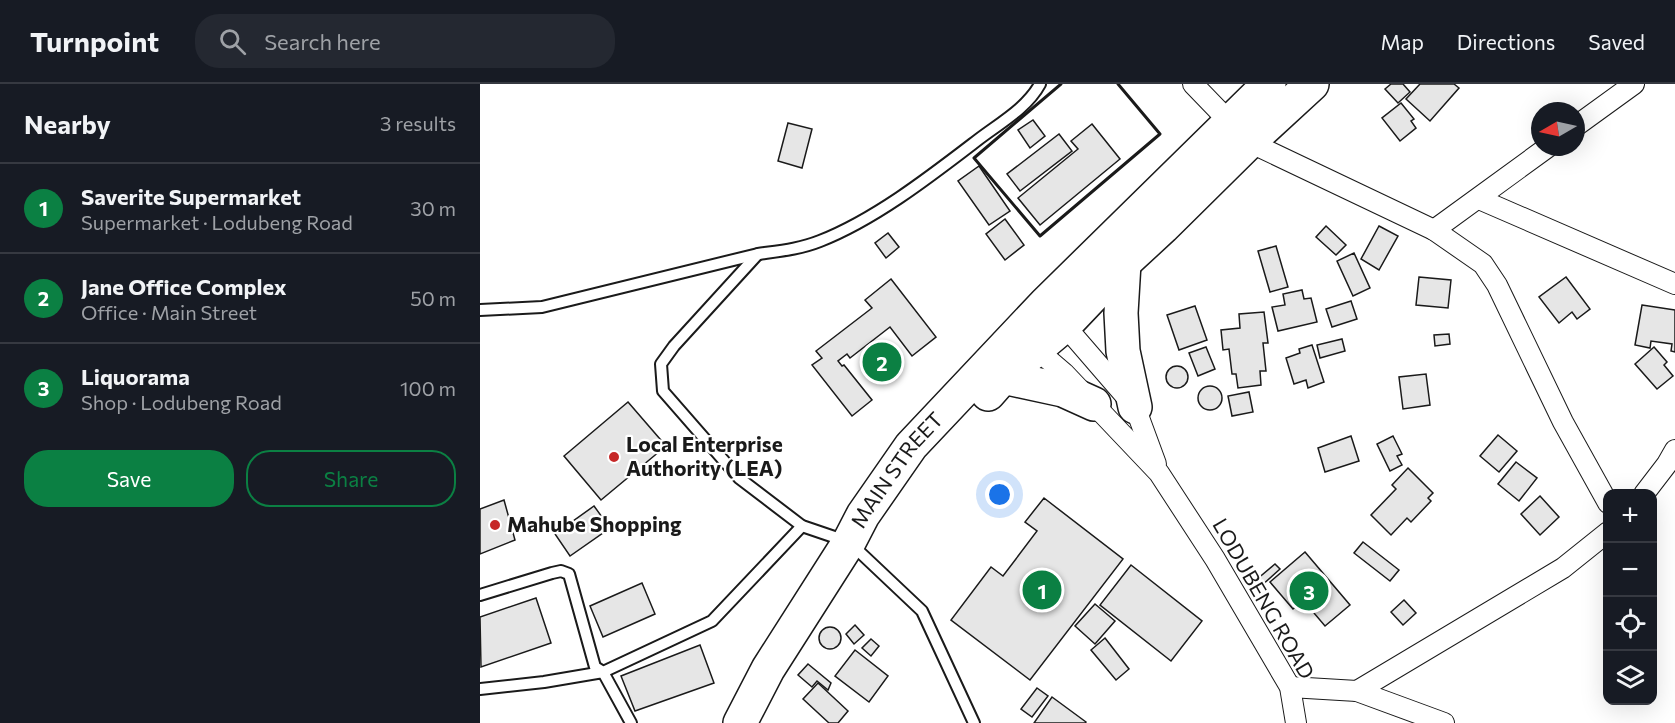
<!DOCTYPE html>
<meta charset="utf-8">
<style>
:root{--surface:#171b24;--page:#242831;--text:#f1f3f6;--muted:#9ea1a6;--line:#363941;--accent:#0b8043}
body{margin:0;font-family:Commissioner,sans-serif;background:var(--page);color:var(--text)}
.controls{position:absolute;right:18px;bottom:18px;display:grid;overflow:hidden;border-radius:12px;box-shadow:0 6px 24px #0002}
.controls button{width:54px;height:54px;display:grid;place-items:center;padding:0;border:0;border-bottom:2px solid var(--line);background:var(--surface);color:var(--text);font:30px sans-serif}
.compass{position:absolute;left:1051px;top:18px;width:54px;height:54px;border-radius:50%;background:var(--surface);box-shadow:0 6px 24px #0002;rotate:261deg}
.you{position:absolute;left:520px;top:411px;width:21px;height:21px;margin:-15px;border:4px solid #fff;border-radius:50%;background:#1a73e8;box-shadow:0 0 0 9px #1a73e833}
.badge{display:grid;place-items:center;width:39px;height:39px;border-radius:50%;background:var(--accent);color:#fff;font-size:20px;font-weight:700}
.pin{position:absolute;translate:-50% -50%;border:3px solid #fff;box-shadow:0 2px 6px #0006}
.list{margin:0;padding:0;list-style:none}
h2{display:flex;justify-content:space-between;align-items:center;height:78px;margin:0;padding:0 24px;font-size:26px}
h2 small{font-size:20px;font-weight:400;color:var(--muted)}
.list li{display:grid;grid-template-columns:39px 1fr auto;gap:18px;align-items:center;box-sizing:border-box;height:90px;padding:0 24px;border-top:2px solid var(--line)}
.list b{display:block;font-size:22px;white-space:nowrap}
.list p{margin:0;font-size:20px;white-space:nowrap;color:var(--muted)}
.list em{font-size:20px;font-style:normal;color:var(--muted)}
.actions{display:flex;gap:12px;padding:18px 24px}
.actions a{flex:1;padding:14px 0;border:2px solid var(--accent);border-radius:24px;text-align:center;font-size:21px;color:var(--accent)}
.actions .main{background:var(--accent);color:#fff}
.icon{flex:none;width:33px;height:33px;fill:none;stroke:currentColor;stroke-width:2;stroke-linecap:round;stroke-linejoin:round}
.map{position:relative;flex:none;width:1195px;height:639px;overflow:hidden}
header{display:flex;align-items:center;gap:36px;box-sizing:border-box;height:84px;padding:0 30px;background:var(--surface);border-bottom:2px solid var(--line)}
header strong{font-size:28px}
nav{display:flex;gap:33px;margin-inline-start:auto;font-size:21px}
.search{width:420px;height:54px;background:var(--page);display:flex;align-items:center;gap:15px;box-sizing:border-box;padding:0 21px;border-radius:24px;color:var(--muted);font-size:22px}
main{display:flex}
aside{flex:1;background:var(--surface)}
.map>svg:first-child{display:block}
.building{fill:#e6e6e6;stroke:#1a1a1a;stroke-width:1.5}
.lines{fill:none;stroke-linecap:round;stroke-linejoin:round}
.service-casing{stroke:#1a1a1a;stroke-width:14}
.minor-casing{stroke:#1a1a1a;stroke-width:22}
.trunk-casing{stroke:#1a1a1a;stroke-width:36}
.service{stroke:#fff;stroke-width:10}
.minor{stroke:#fff;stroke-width:20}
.trunk{stroke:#fff;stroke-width:33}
.wall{stroke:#1a1a1a;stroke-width:3}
.poi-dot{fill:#c62828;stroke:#fff;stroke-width:2}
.labels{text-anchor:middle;stroke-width:4.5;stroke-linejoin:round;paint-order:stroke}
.poi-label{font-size:21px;font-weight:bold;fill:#1a1a1a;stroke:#fff;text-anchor:start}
.street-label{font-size:21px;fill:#1a1a1a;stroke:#fff}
</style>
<header>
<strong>Turnpoint</strong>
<div class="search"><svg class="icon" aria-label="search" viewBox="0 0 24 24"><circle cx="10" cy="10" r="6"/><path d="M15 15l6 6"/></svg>Search here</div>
<nav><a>Map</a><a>Directions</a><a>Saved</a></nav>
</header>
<main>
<aside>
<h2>Nearby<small>3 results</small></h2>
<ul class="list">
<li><span class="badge">1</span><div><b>Saverite Supermarket</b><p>Supermarket · Lodubeng Road</p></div><em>30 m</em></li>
<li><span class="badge">2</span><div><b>Jane Office Complex</b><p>Office · Main Street</p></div><em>50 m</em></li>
<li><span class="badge">3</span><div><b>Liquorama</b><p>Shop · Lodubeng Road</p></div><em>100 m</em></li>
</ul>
<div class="actions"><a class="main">Save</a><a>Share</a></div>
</aside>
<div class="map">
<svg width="1195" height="639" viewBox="0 0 1195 639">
<rect width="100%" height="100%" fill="#fff"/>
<!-- building -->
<g class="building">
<path d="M911,0H923L930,8L918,19L905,5Z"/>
<path d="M940,0H974L979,4L950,37L926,15Z"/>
<path d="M921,19L934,35L931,37L936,44L920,57L902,34Z"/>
<path d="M553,36L565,52L550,64L538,46Z"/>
<path d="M308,39L332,45L322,84L298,77Z"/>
<path d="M612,40L640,75L560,141L538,114L598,65L591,57Z"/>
<path d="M579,50L592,67L540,107L527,90Z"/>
<path d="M499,82L530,127L509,141L478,97Z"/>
<path d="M525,135L544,161L525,176L506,150Z"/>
<path d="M846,142L866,161L856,171L836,153Z"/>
<path d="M899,142L918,152L899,186L881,175Z"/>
<path d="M408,149L419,163L406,174L395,159Z"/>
<path d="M796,162L808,203L790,208L778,167Z"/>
<path d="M874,169L890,204L873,212L857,177Z"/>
<path d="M939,193L971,196L968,224L936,221Z"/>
<path d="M1086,193L1110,225L1097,235L1092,228L1079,239L1059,213Z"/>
<path d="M411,195L456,253L432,272L410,243L370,274L367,270L358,277L362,282L364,281L392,316L372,332L332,281L342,274L336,267L392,224L385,216Z"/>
<path d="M822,206L824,215L831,214L837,238L798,247L792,223L805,221L803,210Z"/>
<path d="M871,217L877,235L852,243L846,225Z"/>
<path d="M1162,221L1195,226V268L1191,267L1192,260L1171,257L1170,264L1155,261Z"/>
<path d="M715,222L727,256L699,266L687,231Z"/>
<path d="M784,228L788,259H783L786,287H780L781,301L758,304L756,290H752L749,265L743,266L741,246L760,244L759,230Z"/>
<path d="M969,250L970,260L955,262L954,251Z"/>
<path d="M862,255L865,267L840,274L837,261Z"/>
<path d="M832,261L844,298L828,304L826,296L814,300L806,274L820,269L819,265Z"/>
<path d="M726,263L735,285L718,292L709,269Z"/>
<path d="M1174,263L1187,278L1184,281L1193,292L1177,305L1155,280Z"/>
<circle cx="697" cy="293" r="11"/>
<path d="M946,290L950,321L923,325L919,293Z"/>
<circle cx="730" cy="314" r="12"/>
<path d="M769,308L773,328L752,332L748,312Z"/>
<path d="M148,318L186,362L121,416L84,372Z"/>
<path d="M1018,351L1037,367L1019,388L1000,372Z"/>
<path d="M871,352L879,377L845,388L838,364Z"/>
<path d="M913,352L922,370L917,372L922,381L910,387L897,360Z"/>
<path d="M1036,378L1057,394L1039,417L1018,400Z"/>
<path d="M928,384L953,409L948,414L951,417L931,438L927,434L911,451L891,431L916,405L912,401Z"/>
<path d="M1060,412L1079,433L1060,451L1041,430Z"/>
<path d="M564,414L643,475L550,596L471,536L511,483L523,492L557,447L545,438Z"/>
<path d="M24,416L35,456L0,470V425Z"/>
<path d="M114,422L130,444L90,472L75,450Z"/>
<path d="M883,458L919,486L910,497L874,469Z"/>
<path d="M825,468L870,521L845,542L823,516L813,525L790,498Z"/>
<path d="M795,480L800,485L781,502L776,496Z"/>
<path d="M651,481L722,537L691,577L620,521Z"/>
<path d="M162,499L175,530L123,553L110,522Z"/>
<path d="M56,514L71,559L1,583L0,533Z"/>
<path d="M924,516L936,529L923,541L911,528Z"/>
<path d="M615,520L635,537L615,560L595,542Z"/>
<path d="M375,541L384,551L374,560L366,550Z"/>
<circle cx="350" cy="554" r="11"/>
<path d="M625,554L649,585L636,596L611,566Z"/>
<path d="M391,555L399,562L391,572L382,564Z"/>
<path d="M220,561L234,599L155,627L141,592Z"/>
<path d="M375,566L408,592L389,618L355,592Z"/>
<path d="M328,580L351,599L348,606L337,597L332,603L318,591Z"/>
<path d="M338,599L368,627L358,639H349L323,615Z"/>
<path d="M557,604L568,612L552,633L541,625Z"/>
<path d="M572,613L606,638L605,639H554Z"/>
</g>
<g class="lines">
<defs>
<g id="service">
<path d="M278,170L194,262L181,280L183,307L259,394L322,442L369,458L442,527L494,639"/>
<path d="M0,226L62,223L278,170C299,167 320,165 340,157C396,135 452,91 499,55C520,39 547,24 560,0"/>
<path d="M0,511L72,489L81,487L89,490L115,583L123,588L232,537L322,442"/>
<path d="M0,605L64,598L123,588L151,639"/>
</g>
<g id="minor">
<path d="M713,0L769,58L954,146L1003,180L1017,201L1083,338L1128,419"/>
<path d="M1096,42L1154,0"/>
<path d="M999,115L1195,200"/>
<path d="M954,146L1068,63"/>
<path d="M579,235L655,323L676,380"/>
<path d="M551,258L556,265L584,289L679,389L735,475L810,603L816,639"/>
<path d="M1164,410L1187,380L1195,366"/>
<path d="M810,603L877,607L964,639"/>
<path d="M877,607L1083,484L1128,448"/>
</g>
<g id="trunk">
<path d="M644,179L641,229L643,267L655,323"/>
<path d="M523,293L583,306L614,320"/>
<path d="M508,310L523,293L585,241L644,179L683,143L769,58L832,0"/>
<path id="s1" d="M260,639L288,585L369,458L383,431L431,362L565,220L789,0"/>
</g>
</defs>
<!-- service casing -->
<use href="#service" class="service-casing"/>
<!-- minor casing -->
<use href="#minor" class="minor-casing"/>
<!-- trunk casing -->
<use href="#trunk" class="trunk-casing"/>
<!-- service -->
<use href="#service" class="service"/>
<!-- minor -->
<use href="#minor" class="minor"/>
<!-- trunk -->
<use href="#trunk" class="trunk"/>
<!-- wall -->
<path class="wall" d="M581,0L494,74L560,152L680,50L638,0"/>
</g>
<!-- markers -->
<g class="poi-dot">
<circle cx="134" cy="373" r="6"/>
<circle cx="15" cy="441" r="6"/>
</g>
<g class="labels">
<!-- poi labels -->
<g class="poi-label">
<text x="146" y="368">Local Enterprise<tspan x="146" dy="24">Authority (LEA)</tspan></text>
<text x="27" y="448">Mahube Shopping</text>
</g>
<!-- street labels -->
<g class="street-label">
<text dy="7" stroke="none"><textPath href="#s1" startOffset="298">MAIN STREET</textPath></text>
<text transform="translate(783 515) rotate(60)" y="7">LODUBENG ROAD</text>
</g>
</g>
</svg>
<div class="controls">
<button>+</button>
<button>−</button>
<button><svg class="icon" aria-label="locate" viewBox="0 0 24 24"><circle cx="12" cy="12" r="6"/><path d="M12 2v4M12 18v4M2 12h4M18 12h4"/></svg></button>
<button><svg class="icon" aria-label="layers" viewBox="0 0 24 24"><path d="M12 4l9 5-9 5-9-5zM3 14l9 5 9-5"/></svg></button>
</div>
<svg class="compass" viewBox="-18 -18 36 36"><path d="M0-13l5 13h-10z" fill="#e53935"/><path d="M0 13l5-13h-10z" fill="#9ea1a6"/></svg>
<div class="you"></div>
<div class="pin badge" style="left:562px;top:506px">1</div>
<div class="pin badge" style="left:402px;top:278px">2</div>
<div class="pin badge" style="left:829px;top:507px">3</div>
</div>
</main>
